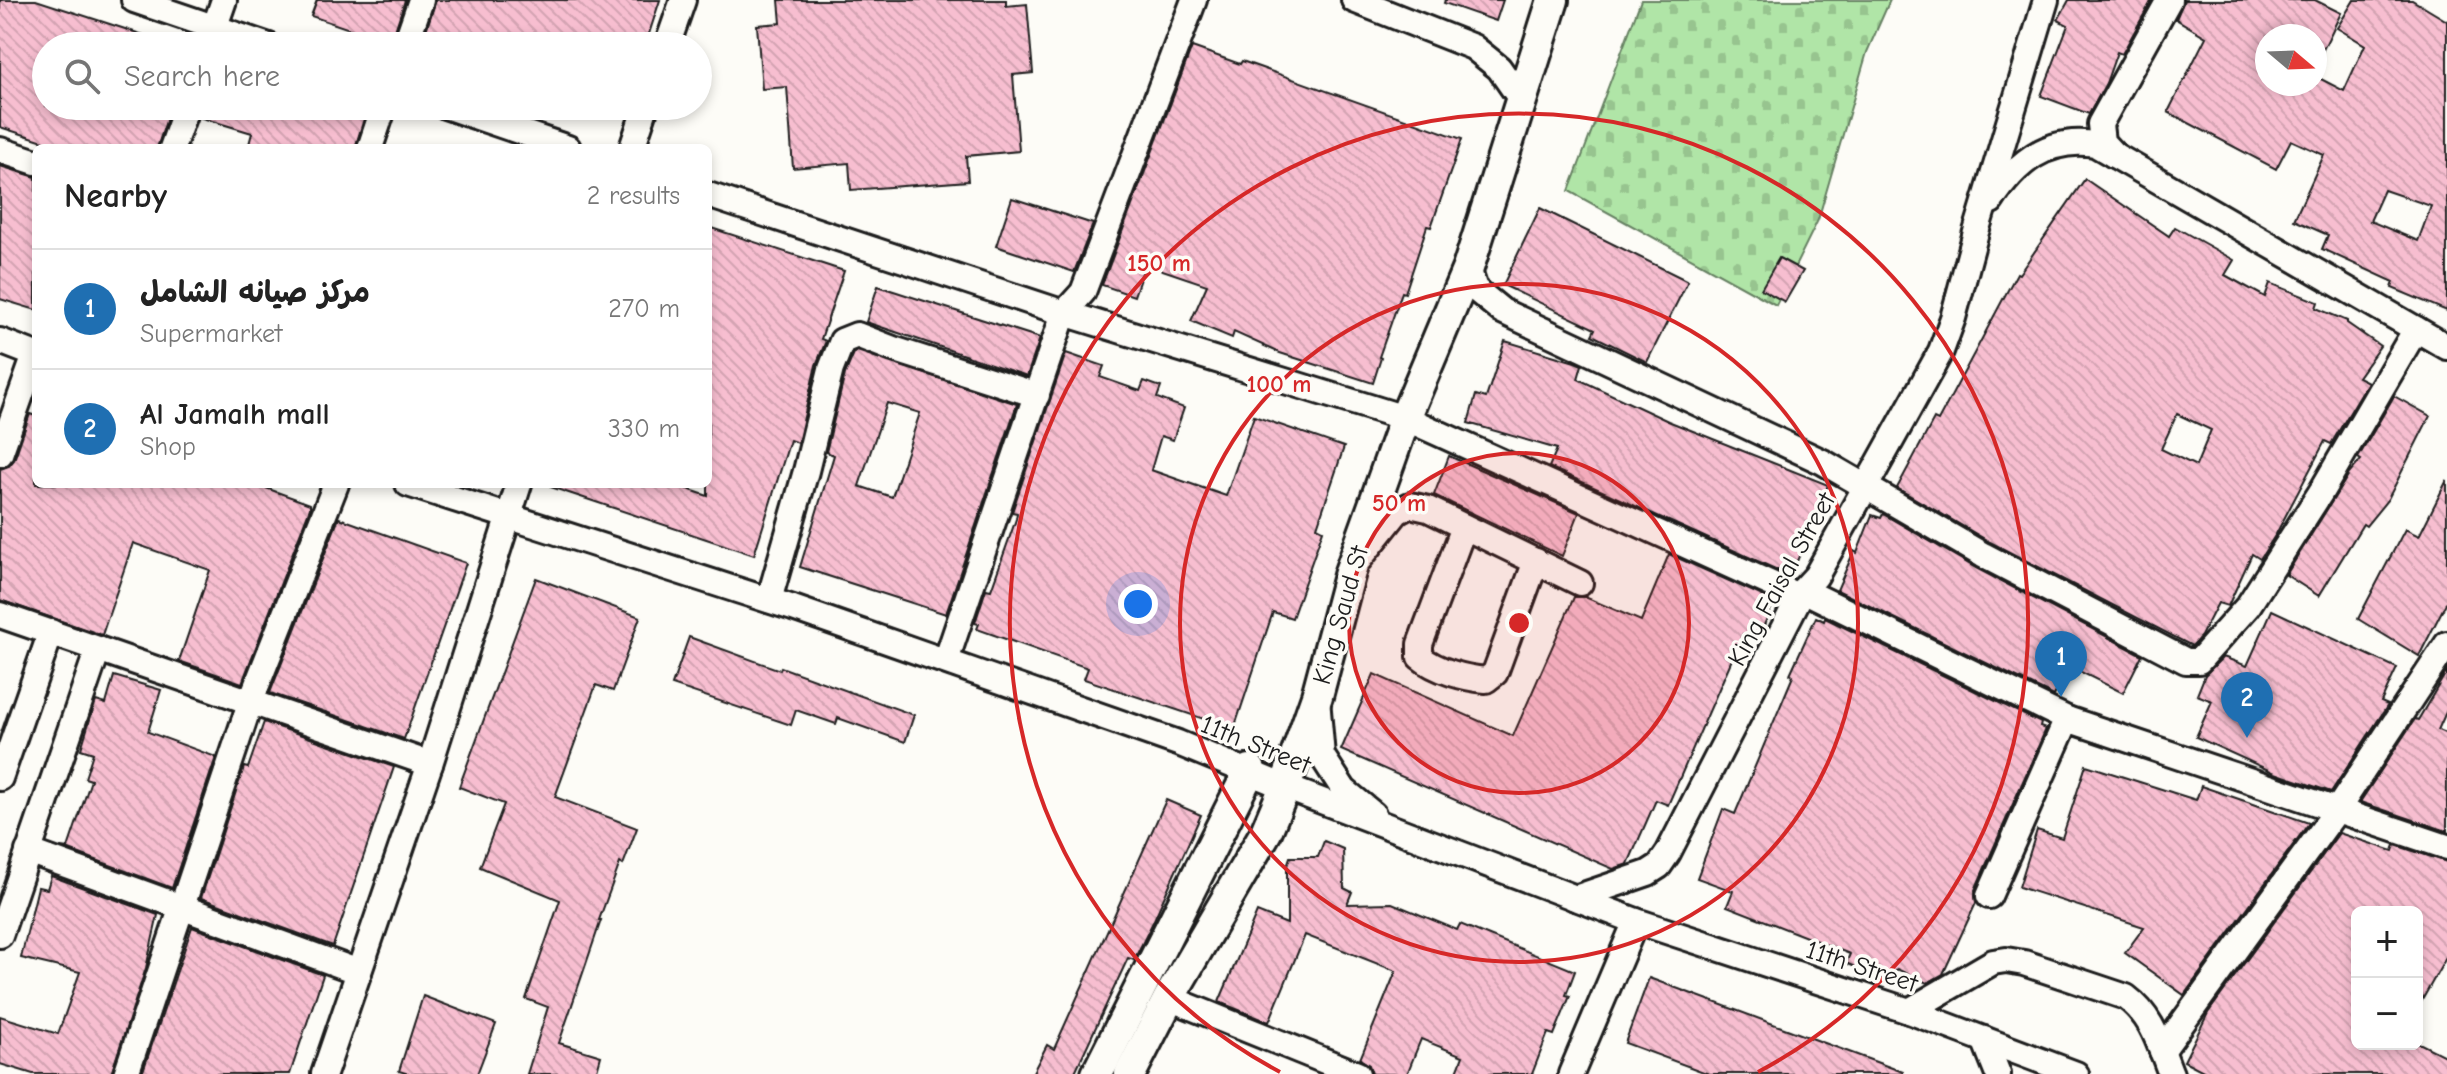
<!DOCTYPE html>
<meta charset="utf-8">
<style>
:root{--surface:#fff;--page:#f6f6f6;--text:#222;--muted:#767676;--line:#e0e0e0;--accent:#1f6fb2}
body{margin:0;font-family:"Comic Neue","Playpen Sans Arabic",sans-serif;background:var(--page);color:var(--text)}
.controls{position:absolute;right:24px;bottom:24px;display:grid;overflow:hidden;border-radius:12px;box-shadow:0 4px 12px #0003}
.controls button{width:72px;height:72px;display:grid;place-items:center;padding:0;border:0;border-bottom:2px solid var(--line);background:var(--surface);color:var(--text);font:40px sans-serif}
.compass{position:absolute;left:2255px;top:24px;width:72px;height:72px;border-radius:50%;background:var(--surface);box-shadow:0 4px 12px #0003;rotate:109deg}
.you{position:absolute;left:1138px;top:604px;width:28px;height:28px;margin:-20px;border:6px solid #fff;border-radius:50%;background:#1a73e8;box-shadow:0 0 0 12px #1a73e833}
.badge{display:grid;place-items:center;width:52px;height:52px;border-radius:50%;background:var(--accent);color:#fff;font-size:26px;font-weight:700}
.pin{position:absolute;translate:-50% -66px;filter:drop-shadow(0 2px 4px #0008)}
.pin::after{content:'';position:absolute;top:42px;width:28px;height:24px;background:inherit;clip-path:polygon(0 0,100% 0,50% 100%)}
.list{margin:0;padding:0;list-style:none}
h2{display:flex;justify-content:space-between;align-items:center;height:104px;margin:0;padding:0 32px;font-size:34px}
h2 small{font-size:26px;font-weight:400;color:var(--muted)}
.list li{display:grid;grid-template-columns:52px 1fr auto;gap:24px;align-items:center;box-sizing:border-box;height:120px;padding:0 32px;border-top:2px solid var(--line)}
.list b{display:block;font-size:30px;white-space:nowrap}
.list p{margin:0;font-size:26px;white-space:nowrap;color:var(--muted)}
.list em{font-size:26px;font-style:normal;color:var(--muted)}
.icon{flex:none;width:44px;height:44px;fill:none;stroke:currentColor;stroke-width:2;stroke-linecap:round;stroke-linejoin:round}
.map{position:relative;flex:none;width:2447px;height:1074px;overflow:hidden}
.search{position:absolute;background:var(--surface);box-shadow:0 4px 12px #0003;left:32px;top:32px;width:680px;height:88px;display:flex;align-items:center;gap:20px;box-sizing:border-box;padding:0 28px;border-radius:44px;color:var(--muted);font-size:30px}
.panel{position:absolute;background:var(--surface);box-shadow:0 4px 12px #0003;left:32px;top:144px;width:680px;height:344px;border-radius:12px}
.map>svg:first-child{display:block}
.cemetery{fill:url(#cemetery-stones);stroke:#668062;stroke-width:2}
.building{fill:url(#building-back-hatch);stroke:#1c1c1c;stroke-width:2;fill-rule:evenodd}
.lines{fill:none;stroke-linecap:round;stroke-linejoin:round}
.minor-casing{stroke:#1c1c1c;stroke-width:30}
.major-casing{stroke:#1c1c1c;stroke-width:36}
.minor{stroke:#fdfcf7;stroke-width:24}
.major{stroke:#fdfcf7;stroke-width:30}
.ring{fill:none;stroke:#d62828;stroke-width:4}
.labels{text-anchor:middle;stroke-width:7;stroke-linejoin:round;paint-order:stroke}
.street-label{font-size:26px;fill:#1c1c1c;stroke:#fdfcf7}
.centre{fill:#d62828;stroke:#fdfcf7;stroke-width:4}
.ring-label{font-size:24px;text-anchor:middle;font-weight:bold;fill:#d62828;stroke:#fdfcf7;stroke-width:7;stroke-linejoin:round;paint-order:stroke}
</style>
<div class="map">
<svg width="2447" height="1074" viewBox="0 0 2447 1074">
<defs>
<pattern id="cemetery-stones" width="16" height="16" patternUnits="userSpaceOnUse" patternTransform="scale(2)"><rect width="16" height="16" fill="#b0e5a7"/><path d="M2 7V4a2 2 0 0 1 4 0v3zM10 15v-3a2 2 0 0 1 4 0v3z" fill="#97c48f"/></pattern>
<pattern id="building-back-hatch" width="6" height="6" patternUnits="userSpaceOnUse" patternTransform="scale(2)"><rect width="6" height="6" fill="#f7bed0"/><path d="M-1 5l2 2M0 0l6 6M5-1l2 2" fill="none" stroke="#d3a3b2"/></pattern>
</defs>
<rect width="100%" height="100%" fill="#fdfcf7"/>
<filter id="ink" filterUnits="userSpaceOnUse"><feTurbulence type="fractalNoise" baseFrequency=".0125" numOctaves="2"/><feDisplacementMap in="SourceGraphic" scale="16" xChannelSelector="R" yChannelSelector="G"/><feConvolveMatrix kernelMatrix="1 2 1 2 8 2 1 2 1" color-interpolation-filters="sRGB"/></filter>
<g filter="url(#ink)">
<!-- cemetery -->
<path class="cemetery" d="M1641,0H1890L1867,52L1818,220L1776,305L1569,191Z"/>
<!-- building -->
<g class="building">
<path d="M0,0H36L165,42L164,46H46V106H171L157,148H65L0,127Z"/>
<path d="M317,0H405L391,43L311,16Z"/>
<path d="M436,0H660L645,46H421Z"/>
<path d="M779,0H1006V6L1027,4L1033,73L1013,75L1019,151L966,156L968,181L851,190L849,163L793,168L787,87L762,89L757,25L781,23Z"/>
<path d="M1445,0H1503L1496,21L1444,3Z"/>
<path d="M2069,0H2152L2122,54L2117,52L2106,83L2089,114L2041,96L2068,25L2058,20Z"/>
<path d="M2184,0H2315L2341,13L2315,66V36H2267V84H2315V76L2344,91L2365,45L2337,28L2354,0H2412L2447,21V311L2392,288L2394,282L2322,249L2328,235L2294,220L2324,155L2291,140L2276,169L2168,112L2206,37L2176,19ZM2384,190L2431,206L2418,241L2370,221Z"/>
<path d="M1192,47L1240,64L1242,61L1462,139L1431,227L1427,226L1405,293L1402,292L1379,357L1381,358L1373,383L1280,353L1234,332L1232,338L1191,321L1207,285L1145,264L1134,296L1102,285Z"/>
<path d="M202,106H359L367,109L355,148H248L252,133L199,117Z"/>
<path d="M0,166L36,177V310L0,299Z"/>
<path d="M2085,179L2169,236L2175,227L2234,260L2225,275L2265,297L2270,283L2318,302L2316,308L2347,321V323L2380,346L2358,377L2368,382L2331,444L2325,441L2276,534L2260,559L2252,554L2228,606L2218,603L2201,636L2192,646L1990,542L1897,488L1934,419L1938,421L2017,273L2019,274ZM2177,414L2211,430L2196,466L2161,449Z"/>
<path d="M1012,198L1093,224L1074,272L996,246Z"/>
<path d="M1540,208L1688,281L1647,362L1592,335L1595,329L1503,285Z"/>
<path d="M708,227L844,271L821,339L826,341L816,365L798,443L790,440L754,555L551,487L552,484H673L708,496Z"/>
<path d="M1779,258L1803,271L1785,302L1761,289Z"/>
<path d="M878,286L1040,338L1027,376L866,322Z"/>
<path d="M1505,341L1575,362L1582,365L1578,379L1668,421L1828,485L1791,576L1549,467L1557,449L1468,423L1476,395L1486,398Z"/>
<path d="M857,351L1017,404L946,614L800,567L834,455L826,452L845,374L854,353ZM887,403L920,413L892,497L859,486Z"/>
<path d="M1066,353L1104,366L1100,377L1140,391L1144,381L1161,387L1157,398L1184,408L1173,440L1161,436L1151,470L1226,496L1254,416L1344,447L1317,527L1323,530L1292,618L1273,612L1234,729L1084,679L1088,668L977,629L979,624L975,623L986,589L991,590L1016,519L1017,513L1012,512Z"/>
<path d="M2394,396L2430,416L2388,499L2366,526L2363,524L2319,596L2286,575L2349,474L2361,460L2358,458Z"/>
<path d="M30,414L36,416V484H255L310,504V508L242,683L179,661L210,570L133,543L102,635L0,600V469L9,466L14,460Z"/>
<path d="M1449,456L1579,513L1562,556L1434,495Z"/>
<path d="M2447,480V601L2419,656L2358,619L2405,529L2419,536Z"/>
<path d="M1883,514L1976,568L2142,655L2123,693L2069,666L2054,696L1837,590L1854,551L1857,553L1872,515L1881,518Z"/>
<path d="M339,518L466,563L404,739L270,693Z"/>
<path d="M1669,554L1774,601L1758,640L1743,634L1668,805L1656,800L1628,864L1613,869L1341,750L1374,674L1513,736L1574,597H1585L1641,621Z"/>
<path d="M536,578L640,617L613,691L596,685L555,797L637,828L623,865L620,863L599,920H601L559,1043L601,1056L596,1074H527L548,1007L526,999L560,900L480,867L504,804L459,787Z"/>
<path d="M2272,610L2397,668L2381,702L2388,705L2331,792L2275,773L2196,737L2212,701L2197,695L2205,675L2223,657L2247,666Z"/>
<path d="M1816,617L1824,621L1825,618L2041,723L2040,727L2046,729L1975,890L1976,903L1943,974L1927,983L1897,969L1890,983L1846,963L1850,954L1727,906L1733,891L1697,878L1723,809L1735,814L1793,676L1790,674Z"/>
<path d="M689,637L780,670L781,667L914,715L905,742L838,718L836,724L796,710L791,725L672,685Z"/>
<path d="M2447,671V710L2438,730L2447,734V831L2360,802L2415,719L2418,720Z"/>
<path d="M114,676L161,690L148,732L216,757L172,888L61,847L68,848L91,780L85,778L93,753L81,749L91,716L96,701L106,704Z"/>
<path d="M264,722L394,767L333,946L201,898L244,767L248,768Z"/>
<path d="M2086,765L2196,800L2201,786L2309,823L2184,995L2125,953L2144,927L2019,887L2037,830L2062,838Z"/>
<path d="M1166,800L1201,815L1153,922L1134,960L1128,958L1074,1074H1032L1047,1045L1054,1049Z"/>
<path d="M2339,833L2393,851L2395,845L2447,862V956L2417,1009V912H2357V1044H2421L2447,1057V1074H2209L2184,1061L2208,1013Z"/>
<path d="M1324,841L1343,849L1344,888L1352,892L1347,904L1392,903L1457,930L1460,924L1575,971L1566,995L1570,996L1554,1035L1548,1033L1532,1074H1456L1463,1056L1421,1039L1407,1074H1372L1369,1065L1360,1059L1396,971L1305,935L1269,1022L1219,1002L1257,912L1287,924V866L1290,857H1318Z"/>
<path d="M51,876L158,915L146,968L111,1074H33L0,1064V1016L58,1034L80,972L21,958L38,887L47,889Z"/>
<path d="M192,927L323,975L290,1074H142Z"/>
<path d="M1649,978L1903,1072V1074H1709L1625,1043Z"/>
<path d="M423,996L496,1024L477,1074H409L399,1071Z"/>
</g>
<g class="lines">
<defs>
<g id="minor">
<path d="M134,0L269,46"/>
<path d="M1354,0L1473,47L1499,68L1522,101"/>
<path d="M208,46L224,0"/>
<path d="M405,46L421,0"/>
<path d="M667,46L683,0"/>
<path d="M445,106L568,148"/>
<path d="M172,148L187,106"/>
<path d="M370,148L384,106"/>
<path d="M632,148L646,106"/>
<path d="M0,150L36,162"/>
<path d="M2114,155L2102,142L2100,124L2169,0"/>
<path d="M708,195L1064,313L1405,418L1800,597"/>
<path d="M1991,201C2015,164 2047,136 2095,144L2447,347"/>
<path d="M1468,268L1475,289L1502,311L1823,462L1983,555L2186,661H2199L2248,606L2321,492L2416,329"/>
<path d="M0,341L36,355"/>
<path d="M0,454L35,355"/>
<path d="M408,484L793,608L1178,743L1285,787L1636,921L1909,1011L2076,1074"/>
<path d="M1464,527L1420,644V657C1437,671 1464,678 1486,680L1495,673L1536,561"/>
<path d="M1358,561L1397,512L1410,505L1428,509L1580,583"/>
<path d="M1803,590L2067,719"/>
<path d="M769,600L806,471L831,369L842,341L857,335L893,349L1037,395"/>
<path d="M0,615L430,764"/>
<path d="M946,661L1064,313L1083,292L1194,0"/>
<path d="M1317,699L1322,756L1344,790L1373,814"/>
<path d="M0,778L51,632"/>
<path d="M28,851L359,972"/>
<path d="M1989,896L2067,719L2447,847"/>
<path d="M1575,898L1648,873L1659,866L1668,853L1803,590L1816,576L1941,351L1953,318L1976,232L2046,0"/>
<path d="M0,935L98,649"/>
<path d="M1169,998L1357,1074"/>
<path d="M1909,1011L1993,962L2006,960L2024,963L2126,997C2153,1017 2159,1044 2171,1074"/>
<path d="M1984,1039L1998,1074"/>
<path d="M2162,1051L2337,810L2447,644"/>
<path d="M126,1074L251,700L336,484"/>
<path d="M324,1074L430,764L519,484"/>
<path d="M1571,1074L1636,921"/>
</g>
<g id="major">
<path d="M1097,1074L1250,770"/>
<path d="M1130,1074L1169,998L1266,832L1285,787L1317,696L1350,572L1405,418L1468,268L1553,0"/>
</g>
</defs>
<!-- minor casing -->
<use href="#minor" class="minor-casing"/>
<!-- major casing -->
<use href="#major" class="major-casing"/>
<!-- minor -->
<use href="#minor" class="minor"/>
<!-- major -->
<use href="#major" class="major"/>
</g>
</g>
<!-- distance rings -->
<circle cx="1519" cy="623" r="170" fill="#d62828" fill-opacity=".12"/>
<g class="ring">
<circle cx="1519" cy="623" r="170"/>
<circle cx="1519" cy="623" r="339"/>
<path d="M1280 1072A509 509 0 1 1 1758 1072"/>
</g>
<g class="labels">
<!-- street labels -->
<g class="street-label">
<text transform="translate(1781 579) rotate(-61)" y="9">King Faisal Street</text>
<text transform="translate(1340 615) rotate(-74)" y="9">King Saud St</text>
<text transform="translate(1256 744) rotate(22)" y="9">11th Street</text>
<text transform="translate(1862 966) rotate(18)" y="9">11th Street</text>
</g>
</g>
<circle cx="1519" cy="623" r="12" class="centre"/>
<g class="ring-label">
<text x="1159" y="271">150 m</text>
<text x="1279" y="392">100 m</text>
<text x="1399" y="511">50 m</text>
</g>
</svg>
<div class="controls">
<button>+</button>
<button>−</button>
</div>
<svg class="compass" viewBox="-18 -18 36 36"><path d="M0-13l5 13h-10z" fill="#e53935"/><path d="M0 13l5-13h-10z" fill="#767676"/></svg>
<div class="you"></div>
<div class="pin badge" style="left:2061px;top:697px">1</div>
<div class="pin badge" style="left:2247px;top:738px">2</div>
<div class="search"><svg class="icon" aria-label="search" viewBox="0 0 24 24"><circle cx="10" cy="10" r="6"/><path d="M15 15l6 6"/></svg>Search here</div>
<section class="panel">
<h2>Nearby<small>2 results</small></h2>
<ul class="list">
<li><span class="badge">1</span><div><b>مركز صيانه الشامل</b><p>Supermarket</p></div><em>270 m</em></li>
<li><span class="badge">2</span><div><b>Al Jamalh mall</b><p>Shop</p></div><em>330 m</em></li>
</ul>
</section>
</div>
